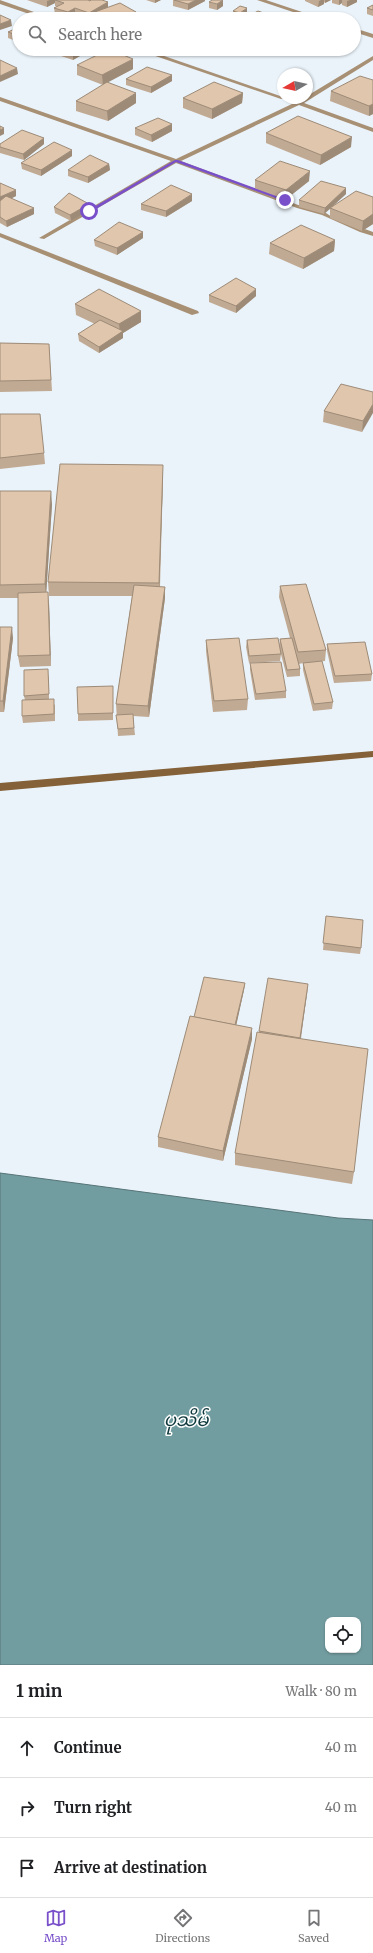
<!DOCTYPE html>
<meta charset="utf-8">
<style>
:root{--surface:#fff;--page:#f6f6f6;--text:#202124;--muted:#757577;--line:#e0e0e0;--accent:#7950ca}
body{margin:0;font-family:Merriweather,"Noto Sans Myanmar",serif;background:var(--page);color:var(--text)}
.controls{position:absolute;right:12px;bottom:12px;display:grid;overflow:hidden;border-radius:8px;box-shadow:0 1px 3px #0004}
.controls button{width:36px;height:36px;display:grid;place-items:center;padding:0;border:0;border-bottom:1px solid var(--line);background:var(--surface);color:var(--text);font:20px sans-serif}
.compass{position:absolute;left:277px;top:68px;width:36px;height:36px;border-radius:50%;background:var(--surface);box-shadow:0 1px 3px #0004;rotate:261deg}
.stop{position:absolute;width:12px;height:12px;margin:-9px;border:3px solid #7950ca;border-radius:50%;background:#fff}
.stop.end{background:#7950ca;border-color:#fff;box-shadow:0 1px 4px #0008}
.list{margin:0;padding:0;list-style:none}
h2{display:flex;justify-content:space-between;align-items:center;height:52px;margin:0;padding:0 16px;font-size:17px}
h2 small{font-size:13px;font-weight:400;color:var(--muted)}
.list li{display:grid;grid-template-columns:26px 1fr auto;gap:12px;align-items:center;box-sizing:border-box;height:60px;padding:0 16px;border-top:1px solid var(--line)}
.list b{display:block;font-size:15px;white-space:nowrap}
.list em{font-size:13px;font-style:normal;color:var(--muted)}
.icon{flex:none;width:22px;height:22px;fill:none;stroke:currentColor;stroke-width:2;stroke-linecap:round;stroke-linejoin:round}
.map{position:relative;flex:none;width:373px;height:1665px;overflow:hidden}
.search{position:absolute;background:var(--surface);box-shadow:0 1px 3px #0004;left:12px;right:12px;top:12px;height:44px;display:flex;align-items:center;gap:10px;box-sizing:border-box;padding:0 14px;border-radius:22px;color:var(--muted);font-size:15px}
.sheet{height:232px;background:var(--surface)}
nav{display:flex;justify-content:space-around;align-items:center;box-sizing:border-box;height:56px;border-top:1px solid var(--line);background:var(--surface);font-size:11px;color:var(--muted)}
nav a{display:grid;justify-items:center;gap:2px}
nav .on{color:var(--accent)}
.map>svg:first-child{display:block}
.water{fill:#729da0;stroke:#567477;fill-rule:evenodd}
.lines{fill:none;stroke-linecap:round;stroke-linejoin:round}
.street{fill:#a89075;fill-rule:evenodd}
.secondary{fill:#846139;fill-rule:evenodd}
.wall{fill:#c1aa94}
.shaded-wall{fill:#9d8b78}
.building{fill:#e0c6ac;stroke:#9d8b78}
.route{fill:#7950ca}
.labels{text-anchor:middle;stroke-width:3;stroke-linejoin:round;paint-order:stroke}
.near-water-label{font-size:18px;font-style:italic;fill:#0f393d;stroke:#fefefe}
</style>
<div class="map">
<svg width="373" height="1665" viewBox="0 0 373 1665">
<rect width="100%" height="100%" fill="#eaf3fa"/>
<!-- water -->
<path class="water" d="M0,1173L338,1218L373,1220V1665H0ZM328,1620H358V1650H328Z"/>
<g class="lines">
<!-- street -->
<g class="street">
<path d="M0,0L51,18L52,19H44L0,4Z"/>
<path d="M257,0H266L323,19H314Z"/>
<path d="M354,28L373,34V38L354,32Z"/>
<path d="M135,49H144L286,98L281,99Z"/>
<path d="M373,56V60L304,103L373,128V132L299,105L181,161L301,206L326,213L332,217L373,232V236L360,232L322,215L297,208L176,163L44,239L39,238L171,161L0,101V97L176,159L294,103V101L307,98V96Z"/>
<path d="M0,233L198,311L199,313L192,315L0,237Z"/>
</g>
<!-- secondary -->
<path class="secondary" d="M373,751V757L0,791V783Z"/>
</g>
<!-- wall -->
<g class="wall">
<path d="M27,0H102L108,8L137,18L133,19H89L75,14L68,18L55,14L54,8L57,6H55V3L47,7Z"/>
<path d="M146,0H161L155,3Z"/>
<path d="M173,0H205V1L188,10L173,6Z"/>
<path d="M305,0H331L325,3L324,2V4L318,7L305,1Z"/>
<path d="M332,0H357V2L347,7L342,5V3L339,5L332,3Z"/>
<path d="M209,2L223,6L217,10L209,8Z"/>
<path d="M373,5V16L367,14V8Z"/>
<path d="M233,11L247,14L240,19L233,16Z"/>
<path d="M247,17L272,19H247Z"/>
<path d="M19,27V42L8,38V32Z"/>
<path d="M43,49H92L73,60L43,50Z"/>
<path d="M321,49H338L332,53Z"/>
<path d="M77,65L133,69L107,82L136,103L108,121L76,111V101L103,85L77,75Z"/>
<path d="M172,75V81L151,93L126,85V79Z"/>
<path d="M373,80V114L369,116L330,101L331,91Z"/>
<path d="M243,93L242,103L212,119L183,108V98Z"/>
<path d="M135,128L172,131L152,142L135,135Z"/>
<path d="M266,133L351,147L320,165L266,143Z"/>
<path d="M44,138V144L24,160L0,153V144Z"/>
<path d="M72,156L41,176L22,169L21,163Z"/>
<path d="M109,164L110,170L88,183L68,176V170Z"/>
<path d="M255,180L309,181L285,200L255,190Z"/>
<path d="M0,183L16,196L12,198L34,214L7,227L0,223Z"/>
<path d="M346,194L333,206L373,197V224L362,231L330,218V209L324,214L299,207V200Z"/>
<path d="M192,201L166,217L141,210V204Z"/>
<path d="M54,207L89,211L71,221L55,213Z"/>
<path d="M143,232V238L117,255L95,246L94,240Z"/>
<path d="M335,240L334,251L303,269L269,254L270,243Z"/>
<path d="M209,295L256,296L236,313L209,302Z"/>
<path d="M75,304L141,322L123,333V338L99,353L79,341L78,334L95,324L76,315Z"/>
<path d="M0,343L49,344L52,391L0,392Z"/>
<path d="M373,392L362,432L323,422L324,411Z"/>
<path d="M0,414L44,453L45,464L0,469Z"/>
<path d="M163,478L160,587H165V598L149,717L133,716L135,735L118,736L116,704L132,596H49L48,582Z"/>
<path d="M0,491L52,504L46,592L49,603L51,666L20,667L18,656V598H0Z"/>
<path d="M280,586L326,650L325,661L314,662L333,702L332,709L313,711L303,670V663L299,664L300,669V676L287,677L279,647L281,654L280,661L249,663L246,647L247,640L279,646L280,639L290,638L279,597Z"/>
<path d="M0,627L13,638L4,712H0Z"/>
<path d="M206,640L248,699L247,710L213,712L206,651Z"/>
<path d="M327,644L372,674L371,681L334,683L327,651Z"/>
<path d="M250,663L286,691V698L255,700L250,670Z"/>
<path d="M49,676V699L55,705V721L23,723L22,716L25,700L24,696Z"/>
<path d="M113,692V720L78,721V714Z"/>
<path d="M326,916L361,948L360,954L323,950Z"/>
<path d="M245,983L244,990L236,1025L252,1039L223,1161L158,1147V1137Z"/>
<path d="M308,984L301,1039L354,1172L352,1184L235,1165V1153L259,1031Z"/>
</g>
<!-- shaded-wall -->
<g class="shaded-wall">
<path d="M50,0H55V3L47,7V1Z"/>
<path d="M155,0H161L155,3Z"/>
<path d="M196,0H205V1L188,10V4Z"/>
<path d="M223,0V6L217,10V4Z"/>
<path d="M321,0H324V4L318,7L319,1Z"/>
<path d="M325,0H331L325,3Z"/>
<path d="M339,0H342V3L339,5Z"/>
<path d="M350,0H357V2L347,7V1Z"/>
<path d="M108,2V8L89,15V13Z"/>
<path d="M75,8V14L68,18V12Z"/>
<path d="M247,8V14L240,19V13Z"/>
<path d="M136,12L137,18L133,19H119Z"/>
<path d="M272,16V19H266Z"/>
<path d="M11,20L12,26L0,30V24Z"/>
<path d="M81,49H92L73,60V54Z"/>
<path d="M332,49H338L332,53Z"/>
<path d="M133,59V69L103,85L102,75Z"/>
<path d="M17,68L18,74L0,82V76Z"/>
<path d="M172,75V81L151,93V87Z"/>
<path d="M136,93V103L108,121L107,111Z"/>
<path d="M243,93L242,103L212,119V109Z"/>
<path d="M373,104V114L369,116V106Z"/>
<path d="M172,124V131L152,142L151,135Z"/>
<path d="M4,128V134L0,136V130Z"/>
<path d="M352,137L351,147L320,165L321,155Z"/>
<path d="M44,138V144L24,160L23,154Z"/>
<path d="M72,150V156L41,176V170Z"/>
<path d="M109,164L110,170L88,183V177Z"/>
<path d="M310,171L309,181L285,200L286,190Z"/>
<path d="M346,188V194L324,214L325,208Z"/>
<path d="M16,190V196L0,204V197Z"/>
<path d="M192,194V201L166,217V211Z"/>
<path d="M89,204V211L71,221L70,215Z"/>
<path d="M34,208V214L7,227L6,221Z"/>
<path d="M373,214V224L362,231L363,221Z"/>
<path d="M143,232V238L117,255V248Z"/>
<path d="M335,240L334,251L303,269L304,258Z"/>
<path d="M256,289V296L236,313V306Z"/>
<path d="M141,311V322L123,333V338L99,353V347L120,333L119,324Z"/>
<path d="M373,404V413L362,432L363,421Z"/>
<path d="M163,465V478L159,597V583Z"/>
<path d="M51,491L52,504L46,598L45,584Z"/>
<path d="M165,587V598L149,717L148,706Z"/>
<path d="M48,592L49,603L51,666L50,655Z"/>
<path d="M12,627L13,638L4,712L3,701Z"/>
<path d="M245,983L244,990L235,1031V1025Z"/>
<path d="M308,984L307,995L299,1048L300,1038Z"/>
<path d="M252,1028V1039L223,1161V1151Z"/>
</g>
<!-- building -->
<g class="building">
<path d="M55,0H88L90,1L91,0H102L108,2L89,13L75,8L68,12L54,8L64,3Z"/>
<path d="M174,0H196L188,4Z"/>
<path d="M212,0H223L217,4L209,2Z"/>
<path d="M120,3L136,12L119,19H99L89,14Z"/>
<path d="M373,5V10L367,8Z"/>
<path d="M240,6L247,8L240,13L233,11Z"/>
<path d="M258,11L272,16L266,19H254L247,17Z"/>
<path d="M0,15L11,20L0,24Z"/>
<path d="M286,17L291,19H283Z"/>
<path d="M19,27V36L8,32Z"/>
<path d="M58,49H81L73,54Z"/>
<path d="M109,49L133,59L102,75L77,65Z"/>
<path d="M0,60L17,68L0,76Z"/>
<path d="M147,67L172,75L151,87L126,79Z"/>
<path d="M360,76L373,80V104L369,106L331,91Z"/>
<path d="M107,82L136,93L107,111L76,101Z"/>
<path d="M214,82L243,93L212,109L183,98Z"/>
<path d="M298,116L352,137L321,155L266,133Z"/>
<path d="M158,118L172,124L151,135L135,128Z"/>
<path d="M0,126L4,128L0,130Z"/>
<path d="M22,130L44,138L23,154L0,147V144Z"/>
<path d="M54,142L72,150L41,170L21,163Z"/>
<path d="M90,155L109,164L88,177L68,170Z"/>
<path d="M280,161L310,171L286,190L255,180Z"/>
<path d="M321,181L346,188L325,208L299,200Z"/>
<path d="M0,183L16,190L0,197Z"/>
<path d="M171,185L192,194L166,211L141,204Z"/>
<path d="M356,191L373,197V214L363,221L330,208Z"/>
<path d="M69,193L89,204L70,215L54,207Z"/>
<path d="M6,196L34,208L6,221L0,217V201Z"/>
<path d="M119,222L143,232L117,248L94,240Z"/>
<path d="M301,225L335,240L304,258L270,243Z"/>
<path d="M236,278L256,289L236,306L209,295Z"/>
<path d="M99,289L141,311L119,324L75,304Z"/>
<path d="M100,320L123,331L99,347L78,334Z"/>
<path d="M0,343L49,344L51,380L0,381Z"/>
<path d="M341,384L373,392V404L363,421L324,411Z"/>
<path d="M0,414H40L44,453L0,458Z"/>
<path d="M60,464L163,465L159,583L48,582Z"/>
<path d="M0,491H51L45,584L0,585Z"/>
<path d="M306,584L326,650L298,652L280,586Z"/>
<path d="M134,585L165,587L148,706L116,704Z"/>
<path d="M48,592L50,655L18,656V593Z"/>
<path d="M0,627H12L3,701H0Z"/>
<path d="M239,638L248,699L214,701L206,640Z"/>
<path d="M278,638L281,654L249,656L247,640Z"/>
<path d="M292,638L300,669L287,670L280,639Z"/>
<path d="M365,642L372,674L335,676L327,644Z"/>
<path d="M322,661L333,702L314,704L303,663Z"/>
<path d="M281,662L286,691L256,694L250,663Z"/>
<path d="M48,669L49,694L24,696V670Z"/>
<path d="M113,686V713L78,714L77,687Z"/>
<path d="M54,699V714L22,716V700Z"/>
<path d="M133,714L134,728L118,729L116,715Z"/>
<path d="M326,916L363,920L361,948L323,943Z"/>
<path d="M204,977L245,983L235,1025L194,1017Z"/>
<path d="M268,978L308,984L300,1038L259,1031Z"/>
<path d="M190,1016L252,1028L223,1151L158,1137Z"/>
<path d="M257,1032L368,1049L354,1172L235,1153Z"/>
</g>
<!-- route -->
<path class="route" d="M175,160H178L287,200L284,201L176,162L91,212L87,211Z"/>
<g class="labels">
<!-- near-water labels -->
<g class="near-water-label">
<text x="186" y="1426">ပုသိမ်</text>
</g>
</g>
</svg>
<div class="controls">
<button><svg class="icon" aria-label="locate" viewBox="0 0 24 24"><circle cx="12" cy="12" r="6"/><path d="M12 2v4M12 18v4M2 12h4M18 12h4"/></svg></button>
</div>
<svg class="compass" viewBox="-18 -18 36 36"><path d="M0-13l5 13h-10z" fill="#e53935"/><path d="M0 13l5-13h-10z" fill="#757577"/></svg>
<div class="stop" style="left:89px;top:211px"></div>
<div class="stop end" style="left:285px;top:200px"></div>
<div class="search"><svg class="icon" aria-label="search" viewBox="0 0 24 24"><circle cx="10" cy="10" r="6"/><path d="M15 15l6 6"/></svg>Search here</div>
</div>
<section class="sheet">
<h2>1 min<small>Walk · 80 m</small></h2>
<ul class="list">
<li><svg class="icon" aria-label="ahead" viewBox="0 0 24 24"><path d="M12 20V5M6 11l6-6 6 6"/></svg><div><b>Continue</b></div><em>40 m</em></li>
<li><svg class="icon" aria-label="right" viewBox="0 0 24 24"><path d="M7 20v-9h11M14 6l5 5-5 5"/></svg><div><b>Turn right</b></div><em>40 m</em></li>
<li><svg class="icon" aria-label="arrive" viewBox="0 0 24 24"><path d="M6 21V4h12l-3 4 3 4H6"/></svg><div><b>Arrive at destination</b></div></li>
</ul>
</section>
<nav>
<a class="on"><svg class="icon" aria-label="map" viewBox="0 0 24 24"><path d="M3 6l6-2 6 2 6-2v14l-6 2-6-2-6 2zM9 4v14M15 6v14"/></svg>Map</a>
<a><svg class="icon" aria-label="directions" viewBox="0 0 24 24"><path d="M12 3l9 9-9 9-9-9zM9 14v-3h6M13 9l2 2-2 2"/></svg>Directions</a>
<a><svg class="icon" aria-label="saved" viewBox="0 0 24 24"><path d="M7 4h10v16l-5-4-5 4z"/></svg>Saved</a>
</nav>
